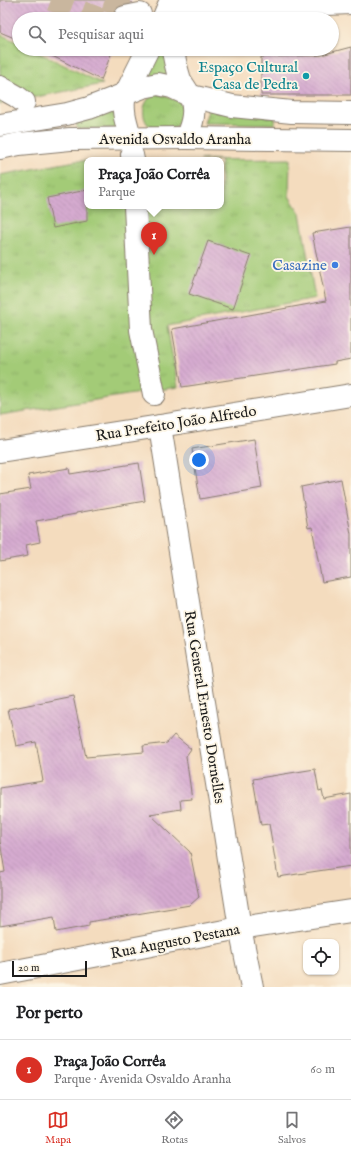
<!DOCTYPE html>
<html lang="pt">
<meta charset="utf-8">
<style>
:root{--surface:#fff;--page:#f6f6f6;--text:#202124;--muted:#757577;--line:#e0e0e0;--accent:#d93025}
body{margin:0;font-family:"IM FELL English",serif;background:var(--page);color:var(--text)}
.controls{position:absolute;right:12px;bottom:12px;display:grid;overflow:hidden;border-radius:8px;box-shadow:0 1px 3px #0004}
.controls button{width:36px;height:36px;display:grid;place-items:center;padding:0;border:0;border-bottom:1px solid var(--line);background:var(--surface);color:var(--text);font:20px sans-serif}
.scale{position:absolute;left:12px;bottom:10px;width:75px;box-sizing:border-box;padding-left:4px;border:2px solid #1c1c1c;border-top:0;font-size:11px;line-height:14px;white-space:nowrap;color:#1c1c1c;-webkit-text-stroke:3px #fcf5e5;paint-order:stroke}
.you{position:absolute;left:199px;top:460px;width:14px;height:14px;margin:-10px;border:3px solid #fff;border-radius:50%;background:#1a73e8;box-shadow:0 0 0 6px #1a73e833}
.badge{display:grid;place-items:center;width:26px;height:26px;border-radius:50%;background:var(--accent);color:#fff;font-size:13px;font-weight:700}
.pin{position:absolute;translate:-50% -33px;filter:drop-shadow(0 1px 2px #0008)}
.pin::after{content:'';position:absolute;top:21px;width:14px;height:12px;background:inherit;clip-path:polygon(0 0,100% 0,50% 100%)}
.popup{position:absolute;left:84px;top:157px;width:140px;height:52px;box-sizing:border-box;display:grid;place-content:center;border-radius:8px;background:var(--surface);filter:drop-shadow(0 1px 3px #0005);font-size:13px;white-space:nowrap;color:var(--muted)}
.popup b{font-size:15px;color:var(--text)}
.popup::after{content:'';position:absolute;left:50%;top:100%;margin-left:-8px;border:8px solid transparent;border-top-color:var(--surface)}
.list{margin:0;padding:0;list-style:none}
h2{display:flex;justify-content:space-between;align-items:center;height:52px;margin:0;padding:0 16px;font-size:17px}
h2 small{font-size:13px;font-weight:400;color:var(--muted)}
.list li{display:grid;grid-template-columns:26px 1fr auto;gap:12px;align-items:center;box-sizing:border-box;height:60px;padding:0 16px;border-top:1px solid var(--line)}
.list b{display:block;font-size:15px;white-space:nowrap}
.list p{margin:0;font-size:13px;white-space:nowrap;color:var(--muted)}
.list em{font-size:13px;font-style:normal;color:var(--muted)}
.icon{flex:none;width:22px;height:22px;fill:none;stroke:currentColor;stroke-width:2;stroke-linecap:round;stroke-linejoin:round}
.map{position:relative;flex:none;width:351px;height:987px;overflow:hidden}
.search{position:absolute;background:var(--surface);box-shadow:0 1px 3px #0004;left:12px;right:12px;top:12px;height:44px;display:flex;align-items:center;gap:10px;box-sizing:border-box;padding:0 14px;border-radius:22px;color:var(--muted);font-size:15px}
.sheet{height:112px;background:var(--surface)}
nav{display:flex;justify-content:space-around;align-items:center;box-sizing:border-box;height:56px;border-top:1px solid var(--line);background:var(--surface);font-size:11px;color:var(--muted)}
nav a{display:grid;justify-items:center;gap:2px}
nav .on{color:var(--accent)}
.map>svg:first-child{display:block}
.grass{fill:url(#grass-tufts);stroke:#60744a}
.building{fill:url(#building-back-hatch)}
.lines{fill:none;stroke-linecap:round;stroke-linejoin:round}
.street-tunnel{stroke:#c9b69e;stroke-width:22;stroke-dasharray:22 11;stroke-linecap:butt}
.street-casing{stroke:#887c6d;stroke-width:24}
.secondary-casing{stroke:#887c6d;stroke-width:24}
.street{stroke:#fff;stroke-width:22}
.secondary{stroke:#fff;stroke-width:22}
.culture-dot{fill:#0f9aa8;stroke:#fcf5e5;stroke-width:1.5}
.shop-dot{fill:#3f7fe0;stroke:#fcf5e5;stroke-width:1.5}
.labels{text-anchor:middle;stroke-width:3.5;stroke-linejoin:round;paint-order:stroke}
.culture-label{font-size:15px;fill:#0d838f;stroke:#fcf5e5;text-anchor:end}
.street-label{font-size:15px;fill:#1c1c1c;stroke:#fcf5e5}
.shop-label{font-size:15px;fill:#366cbe;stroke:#fcf5e5;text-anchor:end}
</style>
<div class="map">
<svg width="351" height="987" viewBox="0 0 351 987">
<defs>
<pattern id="grass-tufts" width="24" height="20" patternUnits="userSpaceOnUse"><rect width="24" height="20" fill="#a3cb77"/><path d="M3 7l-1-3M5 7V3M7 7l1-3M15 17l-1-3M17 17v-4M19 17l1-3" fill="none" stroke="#8cae66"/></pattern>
<pattern id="building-back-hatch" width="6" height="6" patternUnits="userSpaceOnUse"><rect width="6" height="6" fill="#d6abd0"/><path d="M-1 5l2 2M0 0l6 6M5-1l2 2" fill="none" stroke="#b793b2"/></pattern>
</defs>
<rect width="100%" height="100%" fill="#fcf5e5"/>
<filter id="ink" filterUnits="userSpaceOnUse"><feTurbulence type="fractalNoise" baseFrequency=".025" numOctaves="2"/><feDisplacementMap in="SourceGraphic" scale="8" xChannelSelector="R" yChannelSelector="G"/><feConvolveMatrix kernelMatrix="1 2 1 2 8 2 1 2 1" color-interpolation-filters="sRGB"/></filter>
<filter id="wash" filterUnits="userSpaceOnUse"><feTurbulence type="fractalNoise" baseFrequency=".012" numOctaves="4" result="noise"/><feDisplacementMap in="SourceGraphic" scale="16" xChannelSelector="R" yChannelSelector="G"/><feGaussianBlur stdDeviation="0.9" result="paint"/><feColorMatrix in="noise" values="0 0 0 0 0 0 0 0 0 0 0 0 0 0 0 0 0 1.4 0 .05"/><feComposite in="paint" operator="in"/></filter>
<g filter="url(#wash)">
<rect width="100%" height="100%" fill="#f4dcbe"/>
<!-- grass -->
<g class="grass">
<path d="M0,34L19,43V49H31L103,84L0,104Z"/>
<path d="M154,49H165L171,75L138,78Z"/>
<path d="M157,93L180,102C186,116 181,130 164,129C160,129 155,130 152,128C143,123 141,109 147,101C149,97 153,95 157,93Z"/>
<path d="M118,107L122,128L77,129L76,121Z"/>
<path d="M208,109L275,118V124L204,123L207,114Z"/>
<path d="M290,159L289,196L300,213L315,298L167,326L178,387L0,415V175L76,161H87V206H221V160H200Z"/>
</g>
<g id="blocks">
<!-- building -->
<g class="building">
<path d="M0,0H132L131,3L123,5L116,8L113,13V19H19V40L0,32Z"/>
<path d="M351,47V95H261V57L321,55Z"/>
<path d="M38,49H113L101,80Z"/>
<path d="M87,190V221L53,228L47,198Z"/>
<path d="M351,227V359L335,362V364L182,387L172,329L326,301L312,233Z"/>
<path d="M208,241L251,256L233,309L189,294Z"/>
<path d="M254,439L262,488L200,499L192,449Z"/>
<path d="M139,463L145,501L76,513V514L36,521L40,542L26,545L28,556L0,561V494L31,489L28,475L69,468L70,474Z"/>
<path d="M341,479L351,534V577L322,582L312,527L308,528L301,487Z"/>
<path d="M73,696L86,757L144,752L143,746L167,743L174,735L191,749L186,756L192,799L180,800L181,809L150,814L190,852L199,897L190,905L89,922V926L56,932L54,917L0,926V873L5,872L0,841V788L43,781L36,742L16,746L8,709Z"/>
<path d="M315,769L319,791L322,790L324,799L351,794V866L278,877L269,824L261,825L253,779Z"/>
</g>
</g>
</g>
<g filter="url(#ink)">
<use href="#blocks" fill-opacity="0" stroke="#887c6d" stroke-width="1"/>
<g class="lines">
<!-- street-tunnel -->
<g class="street-tunnel">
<path d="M51,0L101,19"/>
<path d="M105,0L120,6L125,17L121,19"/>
</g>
<defs>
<g id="street">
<path d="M168,8L206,9L351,3"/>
<path d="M125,17L140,14"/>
<path d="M0,87L16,96L24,102"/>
<path d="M132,155L133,160"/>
<path d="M135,206L141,330L154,394"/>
<path d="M160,426L240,928L252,987"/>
<path d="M0,451L160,426L351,395"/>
</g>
<g id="secondary">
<path d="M163,19L171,0"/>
<path d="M173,49C174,59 177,70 180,80C183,85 187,90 190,96C197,110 192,125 186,138"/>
<path d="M0,125L67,114L89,108L143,87L158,84L172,87L191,96L232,106L292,112L351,113"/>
<path d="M131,139C127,125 121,110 125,95L148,49"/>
<path d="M0,148L19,144L70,139L186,138L351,140"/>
<path d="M0,974L240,928L351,911"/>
</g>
</defs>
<!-- street casing -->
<use href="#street" class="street-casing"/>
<!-- secondary casing -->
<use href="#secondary" class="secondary-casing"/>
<!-- street -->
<use href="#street" class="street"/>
<!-- secondary -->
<use href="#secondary" class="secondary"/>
</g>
</g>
<!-- markers -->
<circle class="culture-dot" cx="306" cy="76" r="4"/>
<circle class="shop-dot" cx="335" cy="265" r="4"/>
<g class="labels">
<!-- culture labels -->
<g class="culture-label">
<text x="298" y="72">Espaço Cultural<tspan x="298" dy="17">Casa de Pedra</tspan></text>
</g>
<!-- street labels -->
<g class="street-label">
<text x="175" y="144">Avenida Osvaldo Aranha</text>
<text transform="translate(176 423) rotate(-9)" y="5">Rua Prefeito João Alfredo</text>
<text transform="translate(205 707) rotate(81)" y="5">Rua General Ernesto Dornelles</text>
<text transform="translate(175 941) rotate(-11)" y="5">Rua Augusto Pestana</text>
</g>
<!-- shop labels -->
<g class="shop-label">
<text x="327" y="270">Casazine</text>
</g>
</g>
</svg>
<div class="controls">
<button><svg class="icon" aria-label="locate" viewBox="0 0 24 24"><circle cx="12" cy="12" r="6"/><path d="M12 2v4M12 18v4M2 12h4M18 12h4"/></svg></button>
</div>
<div class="scale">20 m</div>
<div class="you"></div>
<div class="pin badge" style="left:154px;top:255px">1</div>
<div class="popup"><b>Praça João Corrêa</b>Parque</div>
<div class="search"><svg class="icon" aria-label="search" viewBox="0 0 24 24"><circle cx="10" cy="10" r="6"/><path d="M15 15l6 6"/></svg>Pesquisar aqui</div>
</div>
<section class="sheet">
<h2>Por perto<small></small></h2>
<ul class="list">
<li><span class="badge">1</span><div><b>Praça João Corrêa</b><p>Parque · Avenida Osvaldo Aranha</p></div><em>60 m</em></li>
</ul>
</section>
<nav>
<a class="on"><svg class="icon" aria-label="map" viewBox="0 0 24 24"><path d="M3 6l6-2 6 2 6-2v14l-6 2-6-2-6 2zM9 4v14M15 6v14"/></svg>Mapa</a>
<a><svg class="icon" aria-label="directions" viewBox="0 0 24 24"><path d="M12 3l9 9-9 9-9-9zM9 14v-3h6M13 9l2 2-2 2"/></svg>Rotas</a>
<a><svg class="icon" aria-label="saved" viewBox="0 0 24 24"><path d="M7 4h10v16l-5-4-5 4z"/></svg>Salvos</a>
</nav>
